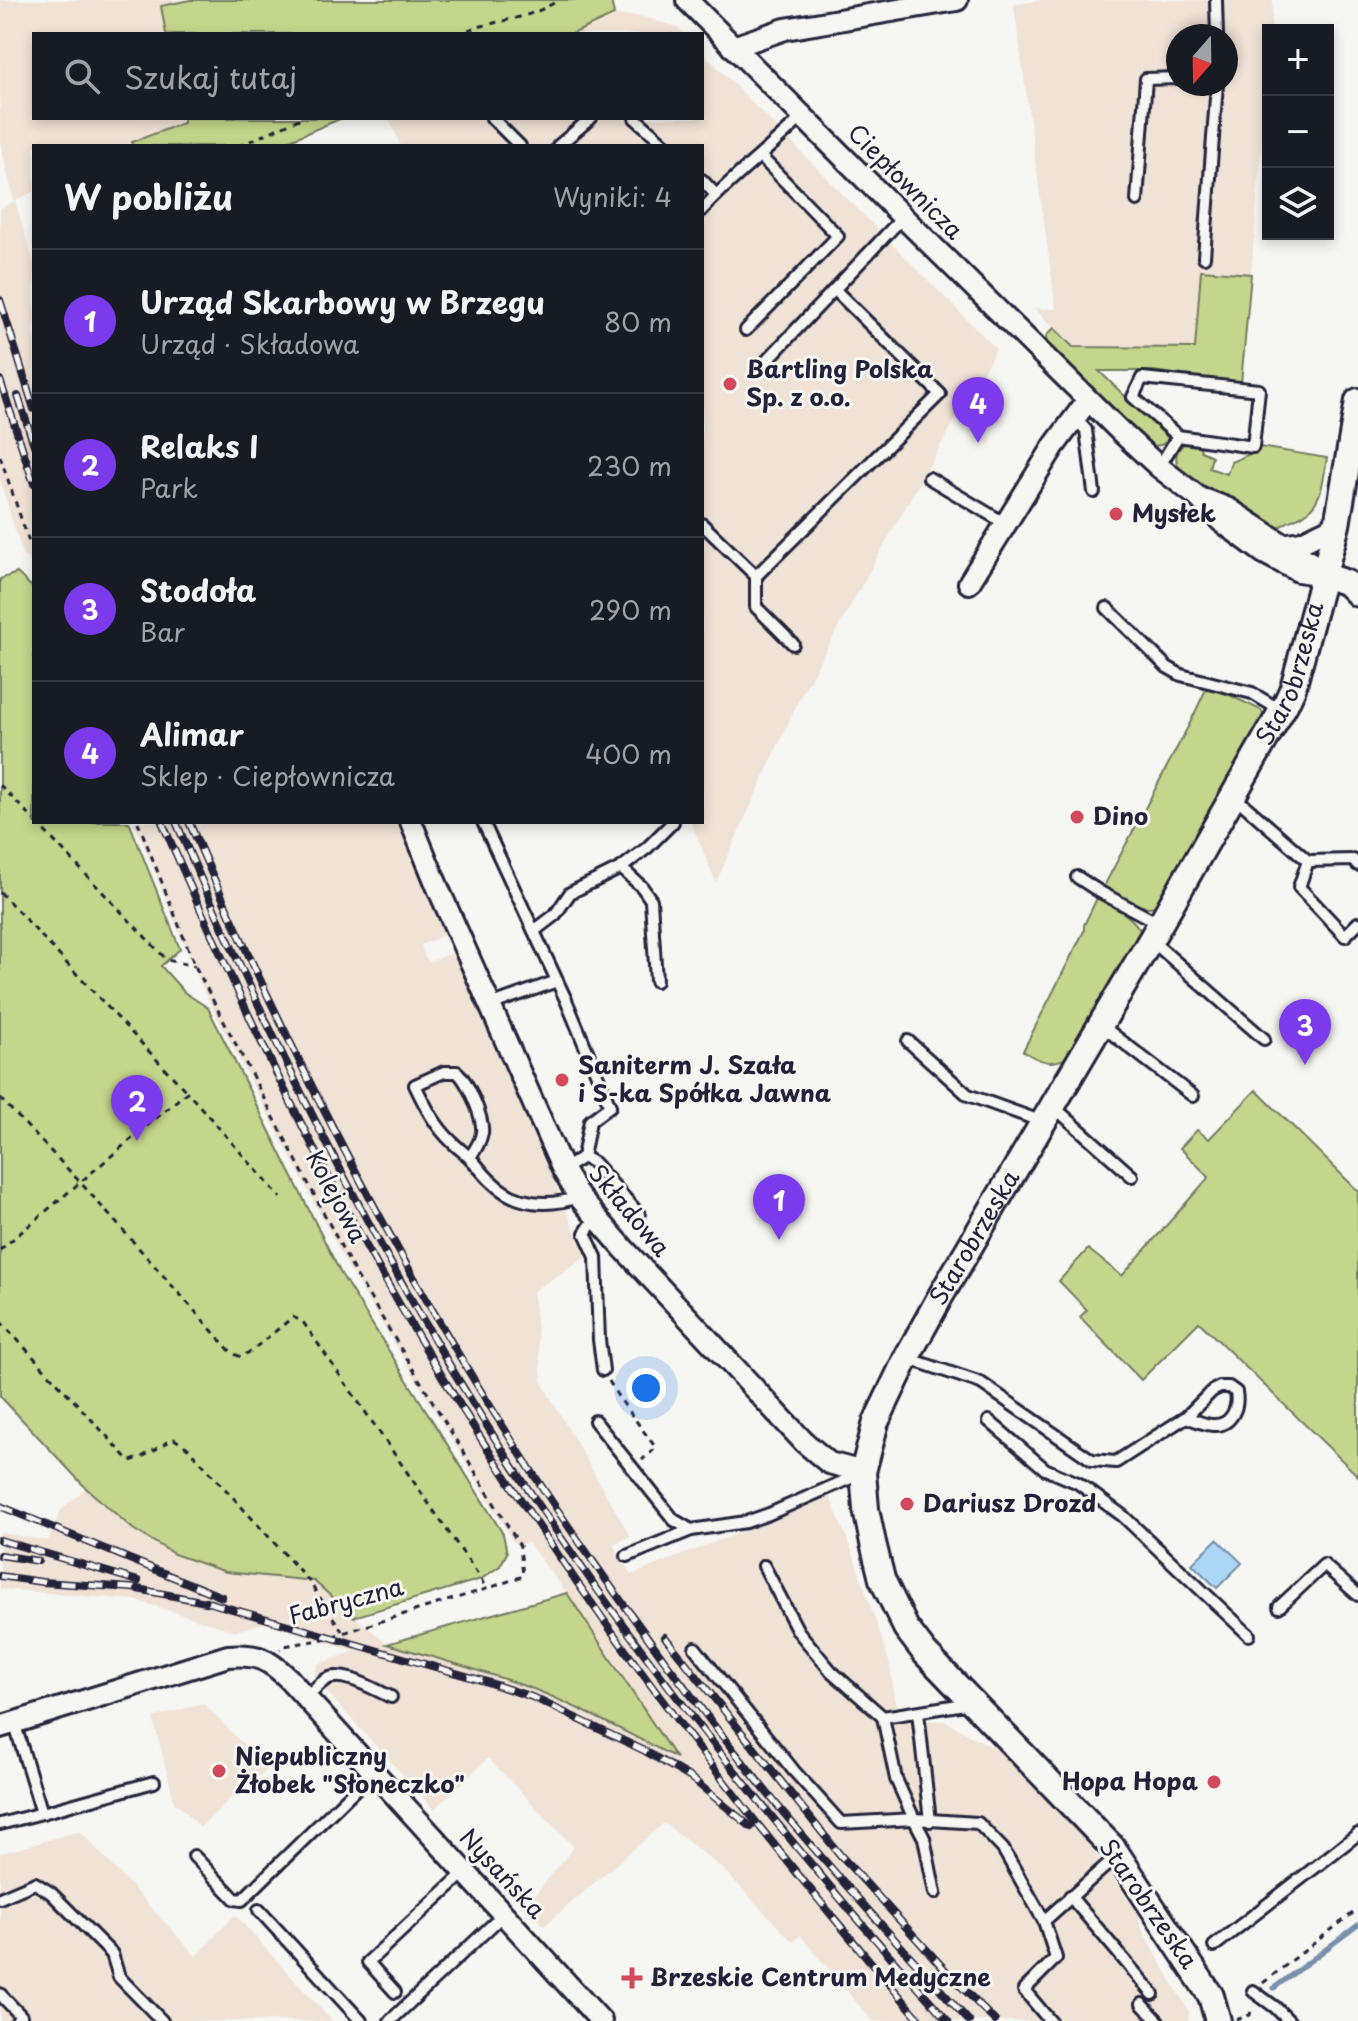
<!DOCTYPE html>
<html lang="pl">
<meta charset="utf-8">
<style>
:root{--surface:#171b24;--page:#20242c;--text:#f1f3f6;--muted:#9ea1a6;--line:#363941;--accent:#7c3aed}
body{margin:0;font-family:"Playpen Sans",sans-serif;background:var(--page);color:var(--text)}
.controls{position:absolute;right:24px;top:24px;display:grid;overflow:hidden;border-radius:0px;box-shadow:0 4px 12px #0003}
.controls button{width:72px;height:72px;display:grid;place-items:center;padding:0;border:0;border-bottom:2px solid var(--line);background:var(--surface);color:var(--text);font:40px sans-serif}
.compass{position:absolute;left:1166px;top:24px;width:72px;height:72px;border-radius:50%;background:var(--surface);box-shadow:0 4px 12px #0003;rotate:200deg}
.you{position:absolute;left:646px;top:1388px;width:28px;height:28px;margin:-20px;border:6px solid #fff;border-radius:50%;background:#1a73e8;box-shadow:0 0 0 12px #1a73e833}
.badge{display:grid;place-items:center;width:52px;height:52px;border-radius:50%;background:var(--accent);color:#fff;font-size:26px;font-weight:700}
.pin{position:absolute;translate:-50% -66px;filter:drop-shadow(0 2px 4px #0008)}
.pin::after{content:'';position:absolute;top:42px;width:28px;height:24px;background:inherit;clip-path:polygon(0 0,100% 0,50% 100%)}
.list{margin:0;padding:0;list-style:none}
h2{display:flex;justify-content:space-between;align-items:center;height:104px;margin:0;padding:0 32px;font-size:34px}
h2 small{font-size:26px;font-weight:400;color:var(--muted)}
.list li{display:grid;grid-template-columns:52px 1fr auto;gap:24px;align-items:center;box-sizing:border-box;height:144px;padding:0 32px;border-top:2px solid var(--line)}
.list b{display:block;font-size:30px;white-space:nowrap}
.list p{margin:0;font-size:26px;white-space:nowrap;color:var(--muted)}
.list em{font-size:26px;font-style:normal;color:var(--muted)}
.icon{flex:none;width:44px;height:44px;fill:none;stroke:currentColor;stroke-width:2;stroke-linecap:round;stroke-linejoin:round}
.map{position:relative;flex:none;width:1358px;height:2021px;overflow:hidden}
.search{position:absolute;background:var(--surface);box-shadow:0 4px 12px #0003;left:32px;top:32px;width:672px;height:88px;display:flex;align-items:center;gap:20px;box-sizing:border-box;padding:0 28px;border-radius:0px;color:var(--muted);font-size:30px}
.panel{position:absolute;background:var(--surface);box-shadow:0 4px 12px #0003;left:32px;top:144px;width:672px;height:680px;border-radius:0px}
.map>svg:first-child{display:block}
.built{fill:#f0e2d5;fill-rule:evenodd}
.green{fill:#c4d68b;stroke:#737c63;stroke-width:2}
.water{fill:#abd7f7;stroke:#748fac;stroke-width:2}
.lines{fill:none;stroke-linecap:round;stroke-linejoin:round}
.stream{stroke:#748fac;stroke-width:5}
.service-casing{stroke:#22223b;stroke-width:16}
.minor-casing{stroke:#22223b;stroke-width:26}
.tertiary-casing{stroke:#22223b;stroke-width:30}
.path{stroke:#22223b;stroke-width:3;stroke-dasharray:6 6;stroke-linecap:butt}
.service{stroke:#f6f6f2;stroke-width:10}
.minor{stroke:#f6f6f2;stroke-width:20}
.tertiary{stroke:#f6f6f2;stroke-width:24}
.rail-casing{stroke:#22223b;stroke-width:8}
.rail{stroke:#f6f6f2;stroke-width:5;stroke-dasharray:15;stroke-linecap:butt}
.poi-dot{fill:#d1495b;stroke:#f6f6f2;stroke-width:3}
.labels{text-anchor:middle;stroke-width:6;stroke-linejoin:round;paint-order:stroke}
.street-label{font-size:24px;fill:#22223b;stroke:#f6f6f2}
.poi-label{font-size:24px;font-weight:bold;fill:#22223b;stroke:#f6f6f2;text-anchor:start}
</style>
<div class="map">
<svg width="1358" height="2021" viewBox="0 0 1358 2021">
<rect width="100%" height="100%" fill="#f6f6f2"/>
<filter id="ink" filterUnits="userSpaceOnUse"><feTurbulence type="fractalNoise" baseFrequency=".0125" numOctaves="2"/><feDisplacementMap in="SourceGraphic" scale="16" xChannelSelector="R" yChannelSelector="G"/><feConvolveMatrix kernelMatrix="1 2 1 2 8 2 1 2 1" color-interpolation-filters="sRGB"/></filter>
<g filter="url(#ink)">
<!-- built -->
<g class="built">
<path d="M0,0H189L161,6L166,34H34V118H183L184,123L123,146H34V191L15,201L34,264V570L30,560L23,556L0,480V209L14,201L0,142Z"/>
<path d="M1041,0H1273L1271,30H1268V62L1251,274L1201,270L1196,348L1073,347L1034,308L1056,309L1014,5ZM1178,36H1226V84H1178Z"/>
<path d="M614,15L644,17L677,27L684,34H572Z"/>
<path d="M702,52L996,349L894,527L801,695L716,882L691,822H702V146H401L389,118H702Z"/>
<path d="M134,822H402L449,933L421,945L425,957L430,962L456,951L586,1257L533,1291L542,1383L630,1536L613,1544L631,1575L830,1497L852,1551L889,1661L898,1719L946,1721L970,1736L1000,1750L1072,1825L1106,1868L1137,1913L1142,1930L1189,2012L1188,2021H872L800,1935L793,1942L722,1868L664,1823L544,1926L526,1906L574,1847L488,1758L434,1809L313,1677L318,1664L356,1651L264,1623L235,1631L135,1600L0,1589V1533L48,1541L61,1510L86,1488L133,1529L226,1572L314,1581L387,1644L469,1668L541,1692L592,1715L674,1756L567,1593L528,1543L515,1544L349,1269L204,992Z"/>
<path d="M203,1703L267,1769L250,1785H245L200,1827L178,1804H175L153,1718Z"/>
<path d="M80,1831L196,1956L235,1915L332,2021H0V1854Z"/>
</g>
<!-- green -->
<g class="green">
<path d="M190,0H611L614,15L572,34H166L161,6Z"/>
<path d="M183,118H342L276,146H133L132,142L183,123Z"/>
<path d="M1201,270L1251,274L1241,383L1153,371H1099L1168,438L1167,441C1156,450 1149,445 1139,437L1047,345L1046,336L1054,328L1073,347L1195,348Z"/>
<path d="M1187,442C1194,442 1200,444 1201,451L1212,456L1209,468L1227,474L1231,462L1259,450V447L1327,458C1323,480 1323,504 1301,516C1290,521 1281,524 1273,533L1180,469C1173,459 1176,448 1187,442Z"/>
<path d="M17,573L34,589V822H129L180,949L161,966L184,992L208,1008L341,1274L503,1534L507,1553L500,1566L481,1579L354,1617L314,1581L226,1572L174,1554L133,1529L86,1488L0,1396V579Z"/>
<path d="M1208,685L1261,710L1266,719L1161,904C1143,914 1120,896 1103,888L1190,723Z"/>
<path d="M1097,898C1113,906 1137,918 1142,935L1071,1055C1053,1067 1040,1062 1023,1051L1084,931V925Z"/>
<path d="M1256,1090L1358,1191V1476L1199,1322L1141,1380L1080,1317L1087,1310L1059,1281L1088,1249L1122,1276L1209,1177L1180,1148L1197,1130L1209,1139Z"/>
<path d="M567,1593L675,1757C631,1735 587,1711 541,1692C491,1673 439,1659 387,1644Z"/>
</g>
<!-- water -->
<path class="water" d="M1217,1539L1242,1563L1217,1588L1192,1564Z"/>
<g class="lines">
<!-- stream -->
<path class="stream" d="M1274,1988L1358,1925"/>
<defs>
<g id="service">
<path d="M1216,0L1217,36"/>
<path d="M492,118L520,146"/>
<path d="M635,118L667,146"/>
<path d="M558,146L591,118"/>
<path d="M702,180L716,195"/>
<path d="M1137,200L1146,79L1178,78"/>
<path d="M702,210C733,176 770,149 802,117"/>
<path d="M1204,257L1217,84"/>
<path d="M746,330L838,236L760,156"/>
<path d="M757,371L903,217"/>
<path d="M1142,378L1259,390L1253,447L1178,436L1133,397Z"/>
<path d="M1074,417L1086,430L1094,492"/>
<path d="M1159,467L1178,436"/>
<path d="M929,478L1006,524"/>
<path d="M702,524L756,576L940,394L835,290"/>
<path d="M756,576V607L793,644"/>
<path d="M1107,608L1167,667L1181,675L1252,693L1280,710"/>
<path d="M1235,797L1308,861L1353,860L1358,865"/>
<path d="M483,822L566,1000L610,1106L590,1121L583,1157L563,1170"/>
<path d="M1308,861L1299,887L1345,936L1358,923"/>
<path d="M621,868L642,887L651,900L656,981"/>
<path d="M1077,877L1100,892L1160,924"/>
<path d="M534,931L555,915L570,893L621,868L647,848L673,822"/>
<path d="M1152,941L1264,1039"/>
<path d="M490,1005L557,981"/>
<path d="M1102,1026L1193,1096"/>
<path d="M908,1041L968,1095L1043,1122"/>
<path d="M1054,1107L1132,1176"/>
<path d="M470,1157C475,1150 480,1143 482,1133C484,1119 468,1081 457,1072H444L415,1085C425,1106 435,1126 452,1142C458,1148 465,1153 471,1159C478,1166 484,1175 492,1182C516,1206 549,1207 579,1197"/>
<path d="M583,1157L594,1163L639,1214"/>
<path d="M596,1217L585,1233L596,1257L599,1340L603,1370"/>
<path d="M907,1358L981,1383L1092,1460L1116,1462L1186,1417L1212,1391L1220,1387H1229L1236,1392C1239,1408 1231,1426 1213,1425C1204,1425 1195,1420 1186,1417"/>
<path d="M595,1421L674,1520L691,1530L746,1522L769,1514L860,1474"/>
<path d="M989,1421L1045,1469L1078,1483L1123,1516L1249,1635"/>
<path d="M627,1556L691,1530"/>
<path d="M764,1566L798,1631L831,1671L883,1717"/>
<path d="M1279,1607L1324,1565L1358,1595"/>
<path d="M695,1648L794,1771L841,1823L914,1819L896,1779L883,1717L971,1703"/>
<path d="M305,1697C312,1692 318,1685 325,1680C342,1669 375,1690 391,1697"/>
<path d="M918,1712L930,1821"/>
<path d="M42,1813L154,1782"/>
<path d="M0,1824L42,1813L14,1722"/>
<path d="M194,1856L235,1899L242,1900L373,1772"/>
<path d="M935,1893L924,1838L914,1819L978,1823L1003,1849L1044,1921L1056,1958L1024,1990L1050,2021"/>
<path d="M1070,1896L1153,1994"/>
<path d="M0,1898L35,1883L51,1893L112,1954L119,1977L162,2021"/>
<path d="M259,1910L361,2021"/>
<path d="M1044,1921L1117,1856"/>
<path d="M1214,1946L1358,1834"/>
<path d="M1253,1991L1275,2007L1289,2021"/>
<path d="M395,1992L368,1962L465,1872"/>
<path d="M0,1994L21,2016L17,2021"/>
<path d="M1142,2004L1158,2021"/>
<path d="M390,2021L504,1914"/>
</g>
<g id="minor">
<path d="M687,0L903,217L1122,433L1159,467L1198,497L1221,521L1264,553L1298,571L1324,575"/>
<path d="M733,47L785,29L957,0"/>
<path d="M1206,500L1229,509L1311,563L1324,574"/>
<path d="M1282,545L1302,542L1337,525"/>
<path d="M969,583L1054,446L1088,400"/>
<path d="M411,822L438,888L563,1170L579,1197L624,1249L804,1442L829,1463L863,1472"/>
<path d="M0,1727L228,1656C257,1654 267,1658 288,1678L601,2021"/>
</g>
<g id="tertiary">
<path d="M1324,575L1347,583L1358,594"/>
<path id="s1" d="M1218,2021L1211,1996L1113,1848L925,1653L906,1628L882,1579L873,1543L866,1509L863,1472L876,1422L908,1355L940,1297L1160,924L1286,703L1293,688L1337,525L1358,401"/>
</g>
</defs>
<!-- service casing -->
<use href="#service" class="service-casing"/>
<!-- minor casing -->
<use href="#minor" class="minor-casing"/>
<!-- tertiary casing -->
<use href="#tertiary" class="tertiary-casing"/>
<!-- path -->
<g class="path">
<path d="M457,34C490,20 529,21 558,0"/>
<path d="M239,146L301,118"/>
<path d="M0,456L34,557"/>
<path d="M0,785L34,820"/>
<path d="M36,822L167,960L195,966"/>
<path d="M138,822L195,966L355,1273L520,1546L523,1576L486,1589L320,1640L284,1646L280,1649"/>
<path d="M0,892L187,1092"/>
<path d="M0,1098L80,1182L232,1353L241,1357L251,1351L293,1317L303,1322L481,1579L486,1589"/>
<path d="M0,1250L187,1092L281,1198"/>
<path d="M0,1321L130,1461C146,1457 159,1446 174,1439L188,1448L308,1580L342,1631"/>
<path d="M609,1381L617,1395L656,1448L642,1460"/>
<path d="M1263,1983L1358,1909"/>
<path d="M1236,2020L1250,2015L1252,2006"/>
</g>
<!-- service -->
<use href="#service" class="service"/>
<!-- minor -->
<use href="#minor" class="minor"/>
<!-- tertiary -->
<use href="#tertiary" class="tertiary"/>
<defs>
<g id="rail">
<path d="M0,300L34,409"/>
<path d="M0,380L34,484"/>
<path d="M18,396L34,445"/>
<path d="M162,822C227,971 294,1119 374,1260C527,1533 717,1785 921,2021"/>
<path d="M176,822C269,1038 374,1250 501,1448C633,1652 785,1841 948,2021"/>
<path d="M189,822C295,1067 418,1307 569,1527C635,1623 704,1715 777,1805C839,1879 904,1950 969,2021"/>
<path d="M0,1506L222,1597"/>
<path d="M0,1540L138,1581"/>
<path d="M0,1555L38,1561"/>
<path d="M0,1576L42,1582L132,1588L211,1603L484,1681L532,1697L645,1751L691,1778L751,1827"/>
<path d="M665,1637L841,1856L948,1973L995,2021"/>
</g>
</defs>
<!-- rail casing -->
<use href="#rail" class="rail-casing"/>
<!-- rail -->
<use href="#rail" class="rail"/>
</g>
</g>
<!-- markers -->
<g class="poi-dot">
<circle cx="730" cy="384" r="8"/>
<circle cx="1116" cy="514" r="8"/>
<circle cx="1077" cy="817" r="8"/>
<circle cx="562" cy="1080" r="8"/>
<circle cx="907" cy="1504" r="8"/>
<circle cx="219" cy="1771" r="8"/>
<circle cx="1214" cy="1782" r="8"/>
<path d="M628 1966h8v8h8v8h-8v8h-8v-8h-8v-8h8z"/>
</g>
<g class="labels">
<!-- street labels -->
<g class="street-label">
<text transform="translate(905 182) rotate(45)" y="8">Ciepłownicza</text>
<text dy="8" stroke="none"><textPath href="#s1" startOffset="1578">Starobrzeska</textPath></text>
<text transform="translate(336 1197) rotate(62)" y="8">Kolejowa</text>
<text transform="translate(629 1211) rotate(50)" y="8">Składowa</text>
<text dy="8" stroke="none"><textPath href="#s1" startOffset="930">Starobrzeska</textPath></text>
<text transform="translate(346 1602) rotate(-15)" y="8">Fabryczna</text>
<text transform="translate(502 1874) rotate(47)" y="8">Nysańska</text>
<text transform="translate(1148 1904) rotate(55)" y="8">Starobrzeska</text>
</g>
<!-- poi labels -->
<g class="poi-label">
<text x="746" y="378">Bartling Polska<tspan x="746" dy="28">Sp. z o.o.</tspan></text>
<text x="1132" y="522">Mysłek</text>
<text x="1093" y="825">Dino</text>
<text x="578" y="1074">Saniterm J. Szała<tspan x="578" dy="28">i S-ka Spółka Jawna</tspan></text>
<text x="923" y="1512">Dariusz Drozd</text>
<text x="235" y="1765">Niepubliczny<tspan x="235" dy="28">Żłobek "Słoneczko"</tspan></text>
<text x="1198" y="1790" text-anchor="end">Hopa Hopa</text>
<text x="650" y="1986">Brzeskie Centrum Medyczne</text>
</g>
</g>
</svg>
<div class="controls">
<button>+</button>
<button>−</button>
<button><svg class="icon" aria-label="layers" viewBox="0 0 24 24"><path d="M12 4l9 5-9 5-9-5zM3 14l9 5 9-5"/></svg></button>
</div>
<svg class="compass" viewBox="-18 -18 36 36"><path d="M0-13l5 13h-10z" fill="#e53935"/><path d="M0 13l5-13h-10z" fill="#9ea1a6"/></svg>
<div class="you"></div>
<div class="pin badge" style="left:779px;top:1240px">1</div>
<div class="pin badge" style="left:137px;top:1141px">2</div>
<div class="pin badge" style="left:1305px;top:1065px">3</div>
<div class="pin badge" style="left:978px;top:443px">4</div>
<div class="search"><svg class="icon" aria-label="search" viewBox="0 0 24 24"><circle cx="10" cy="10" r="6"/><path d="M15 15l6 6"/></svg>Szukaj tutaj</div>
<section class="panel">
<h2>W pobliżu<small>Wyniki: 4</small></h2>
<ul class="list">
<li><span class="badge">1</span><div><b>Urząd Skarbowy w Brzegu</b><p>Urząd · Składowa</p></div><em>80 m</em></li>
<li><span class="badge">2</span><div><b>Relaks I</b><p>Park</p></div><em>230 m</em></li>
<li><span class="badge">3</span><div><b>Stodoła</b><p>Bar</p></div><em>290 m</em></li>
<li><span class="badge">4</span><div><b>Alimar</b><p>Sklep · Ciepłownicza</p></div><em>400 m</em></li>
</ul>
</section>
</div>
